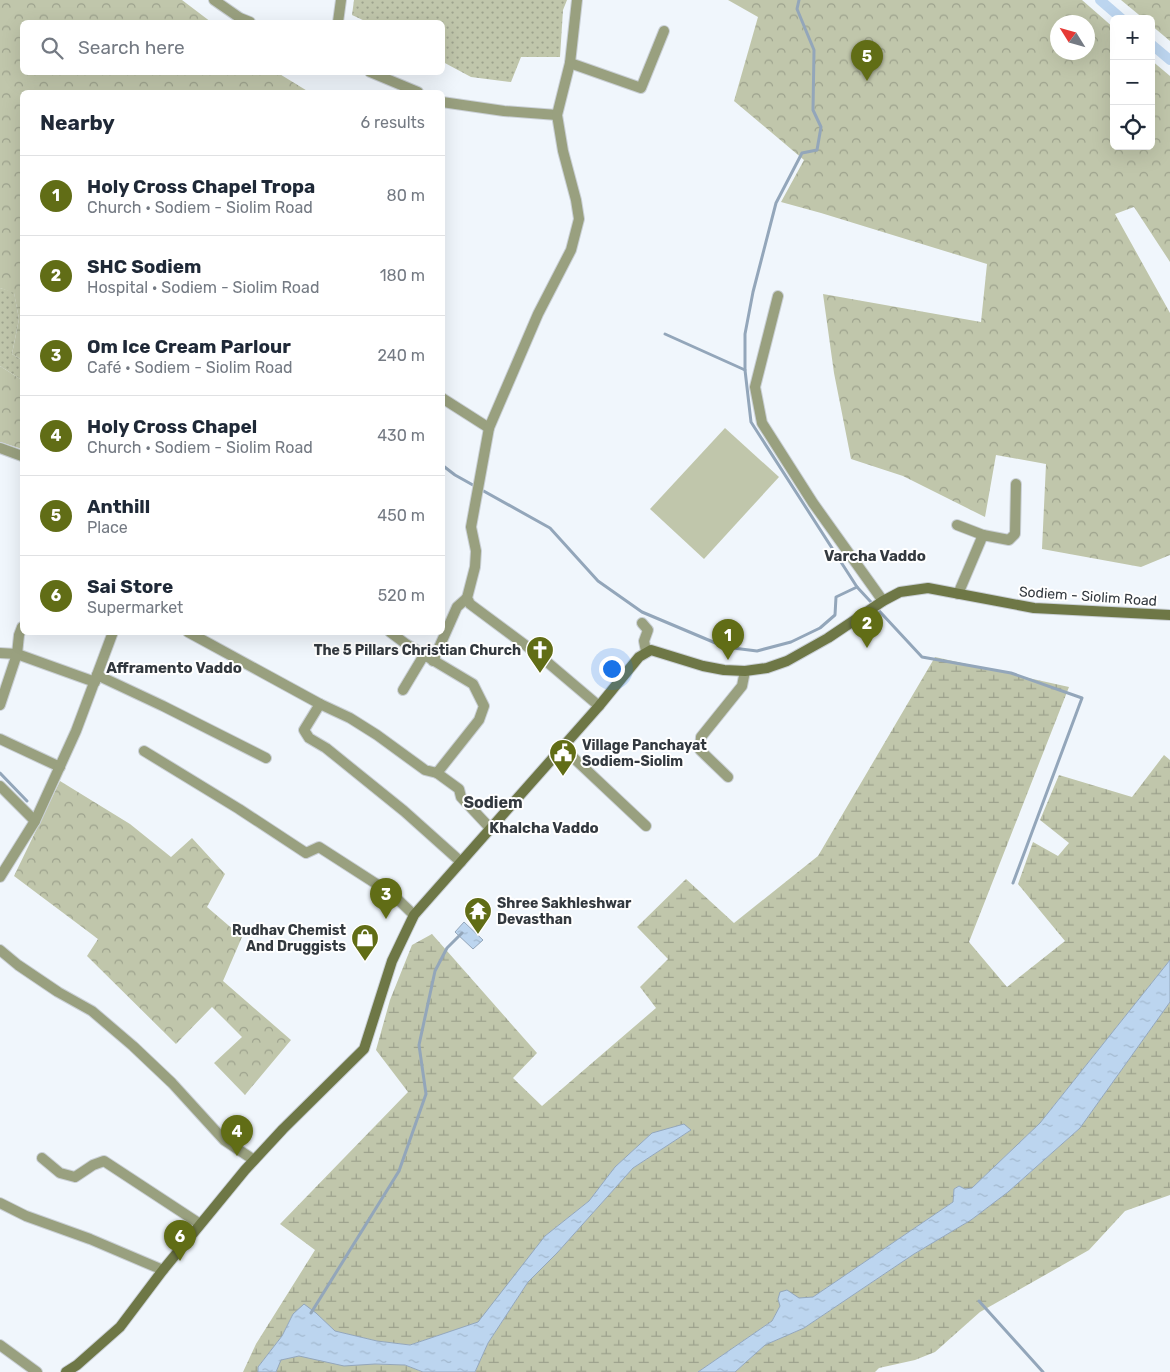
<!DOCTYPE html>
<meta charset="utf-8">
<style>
:root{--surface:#fff;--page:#f6f6f7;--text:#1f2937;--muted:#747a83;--line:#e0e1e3;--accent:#616d16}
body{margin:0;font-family:Rubik,sans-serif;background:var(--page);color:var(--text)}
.controls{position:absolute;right:15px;top:15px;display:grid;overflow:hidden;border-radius:8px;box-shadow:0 5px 20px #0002}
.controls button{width:45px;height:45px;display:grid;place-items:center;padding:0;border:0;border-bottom:1px solid var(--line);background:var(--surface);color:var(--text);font:25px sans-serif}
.compass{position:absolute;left:1050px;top:15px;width:45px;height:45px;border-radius:50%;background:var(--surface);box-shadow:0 5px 20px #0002;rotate:307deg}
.you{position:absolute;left:611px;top:668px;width:18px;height:18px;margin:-12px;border:4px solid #fff;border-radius:50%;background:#1a73e8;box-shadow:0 0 0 8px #1a73e833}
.badge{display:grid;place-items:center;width:32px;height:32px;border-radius:50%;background:var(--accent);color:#fff;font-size:16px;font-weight:700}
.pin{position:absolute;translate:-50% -41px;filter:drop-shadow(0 1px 2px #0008)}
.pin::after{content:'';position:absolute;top:26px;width:18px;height:15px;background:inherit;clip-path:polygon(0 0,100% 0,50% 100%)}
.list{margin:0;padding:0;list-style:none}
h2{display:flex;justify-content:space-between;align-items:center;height:65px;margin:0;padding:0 20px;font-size:21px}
h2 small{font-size:16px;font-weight:400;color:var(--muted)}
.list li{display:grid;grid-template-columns:32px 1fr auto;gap:15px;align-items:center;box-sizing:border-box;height:80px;padding:0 20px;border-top:1px solid var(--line)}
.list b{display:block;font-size:19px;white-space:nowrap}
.list p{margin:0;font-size:16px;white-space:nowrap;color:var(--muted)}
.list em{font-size:16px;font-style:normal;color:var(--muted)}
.icon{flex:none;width:28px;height:28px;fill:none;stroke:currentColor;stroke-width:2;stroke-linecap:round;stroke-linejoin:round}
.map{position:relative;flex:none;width:1170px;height:1372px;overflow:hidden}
.search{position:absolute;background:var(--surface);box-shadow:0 5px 20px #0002;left:20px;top:20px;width:425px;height:55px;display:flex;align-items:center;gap:12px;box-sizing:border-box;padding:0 18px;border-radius:8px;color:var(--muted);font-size:19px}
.panel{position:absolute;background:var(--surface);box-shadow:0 5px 20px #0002;left:20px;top:90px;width:425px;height:545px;border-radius:8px}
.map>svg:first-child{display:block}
.grass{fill:url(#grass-dots)}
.forest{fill:url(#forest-crowns);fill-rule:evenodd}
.wetland{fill:url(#wetland-marsh)}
.green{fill:#c0c6ab}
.water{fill:url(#water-ripples);stroke:#93a6ba}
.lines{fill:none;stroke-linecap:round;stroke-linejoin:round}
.stream{stroke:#93a6ba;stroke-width:3}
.canal{stroke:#bcd5ef;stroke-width:10}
.minor-casing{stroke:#cad0d6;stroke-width:12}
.tertiary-casing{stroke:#cad0d6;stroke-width:12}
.secondary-casing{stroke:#cad0d6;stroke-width:12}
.minor{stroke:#99a07f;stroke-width:10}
.tertiary{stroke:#99a07f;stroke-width:10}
.secondary{stroke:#6e7746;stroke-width:10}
.labels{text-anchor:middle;stroke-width:4;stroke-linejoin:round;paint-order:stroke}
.street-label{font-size:14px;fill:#33393f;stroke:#fff}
.poi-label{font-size:14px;font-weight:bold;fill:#33393f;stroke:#fff;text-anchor:end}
.neighbourhood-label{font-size:15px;font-weight:bold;fill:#33393f;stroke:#fff}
.quarter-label{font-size:16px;font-weight:bold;fill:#33393f;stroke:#fff}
</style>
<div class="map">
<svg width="1170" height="1372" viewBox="0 0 1170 1372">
<defs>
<pattern id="grass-dots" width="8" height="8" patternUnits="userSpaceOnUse" patternTransform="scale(1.25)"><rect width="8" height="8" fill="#c0c6ab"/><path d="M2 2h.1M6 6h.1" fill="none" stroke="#9da28d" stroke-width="1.8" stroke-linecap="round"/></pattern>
<pattern id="forest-crowns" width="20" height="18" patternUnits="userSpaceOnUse" patternTransform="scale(1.25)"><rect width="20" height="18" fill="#c0c6ab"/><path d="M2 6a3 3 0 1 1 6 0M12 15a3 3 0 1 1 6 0" fill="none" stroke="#9da28d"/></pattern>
<pattern id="wetland-marsh" width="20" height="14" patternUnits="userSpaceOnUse" patternTransform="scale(1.25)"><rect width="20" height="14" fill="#c0c6ab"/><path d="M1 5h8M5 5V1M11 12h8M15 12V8" fill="none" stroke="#9da28d"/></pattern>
<pattern id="water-ripples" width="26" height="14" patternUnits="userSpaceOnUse" patternTransform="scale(1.25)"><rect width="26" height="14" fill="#bcd5ef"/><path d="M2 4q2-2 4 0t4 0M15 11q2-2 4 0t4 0" fill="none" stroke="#a2b8ce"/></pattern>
</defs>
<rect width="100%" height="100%" fill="#f0f6fc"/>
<!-- grass -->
<g class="grass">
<path d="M354,0H567L563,10L560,57H521L511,82L471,77L443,62L442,22H367L352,15Z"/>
<path d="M0,288L14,292L19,319L12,354L22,360V380L0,366Z"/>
</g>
<!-- forest -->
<g class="forest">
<path d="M0,0H182L211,22H22V72L278,73L309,92H22V360L12,354L19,319L14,293L0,288Z"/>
<path d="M728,0H1082L1114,28V146H1151V60L1170,76V262L1134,207L1115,214L1170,313V555L1141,567L1042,549L1046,464L996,455L985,517L903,476L851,459L834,373L823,294L981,322L987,264L821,213L781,202L804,160L734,101L758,17ZM1088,22V52H1058V22Z"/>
<path d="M1121,0H1170V41L1151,25V19H1144Z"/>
<path d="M0,366L22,380V449L0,442Z"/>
<path d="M60,781L130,824L171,857L192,838L225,874L207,907L242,937L223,981L291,1040L245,1095L214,1063L242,1037L212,1007L176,1044L87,956L98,939L14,876Z"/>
</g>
<!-- wetland -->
<g class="wetland">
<path d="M935,657L1069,687L969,942L1007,987L1065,941L1018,884L1033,842L1058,856L1069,843L1040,820L1059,775L1132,797L1164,755L1170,760V960L1040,1123L972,1188L965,1189L959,1186L954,1189L953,1202L813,1297L799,1299L787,1290L778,1299L780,1306L772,1321L698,1372H475L488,1343L528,1282L557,1253L633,1168L691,1130L652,1133L615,1167L589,1201L545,1236L479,1322L410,1345L377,1341L334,1331L316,1313L293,1314L282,1336L258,1367V1372H243L256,1344L315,1250L280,1224L408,1092L376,1050L390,1000L412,945L432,934L537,1053L513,1078L542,1106L656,1008L640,987L668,959L637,927L686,879L734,923L818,856Z"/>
<path d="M1170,1002V1195L1125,1211L1089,1250L980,1312L935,1352L915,1360L879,1368L875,1372H735L765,1345L804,1328L914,1254L971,1220L1008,1192L1080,1128Z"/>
<path d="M299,1356L374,1364L405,1365L423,1372H276L280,1360Z"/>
</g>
<!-- green -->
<path class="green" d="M725,428L779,477L704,559L650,509Z"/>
<!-- water -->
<g class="water">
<path d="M464,922L483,940L473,949L455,932Z"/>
<path d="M1170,960V1002L1080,1128L1008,1192L971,1220L914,1254L804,1328L765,1345L735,1372H698L772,1321L780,1306L778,1299L780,1292L787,1290L799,1298L813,1297L953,1202L954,1189L959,1186L965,1189L972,1188L1040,1123Z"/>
<path d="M684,1124L691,1130L633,1168L557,1253L528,1282L488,1343L475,1372H423L405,1365L375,1364L344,1366L299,1356L281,1360L276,1372H258V1367L282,1336L293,1314L304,1304L316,1313L335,1331L377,1341L410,1345L478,1322L545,1236L589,1201L615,1167L652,1133Z"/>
</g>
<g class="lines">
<!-- stream -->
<g class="stream">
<path d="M799,0L797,9L814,50L813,110L821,127L817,150L802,153L776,203L753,292L745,334V370L751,422L857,587L922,657L1011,673L1082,698L1013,883"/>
<path d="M665,334L745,370"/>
<path d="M442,465L455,475L550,528L598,581L642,612L725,647L757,651L791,642L820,628L835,615L836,597L857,587"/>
<path d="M0,773L27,801"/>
<path d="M979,1301L1043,1372"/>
<path d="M311,1313L399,1171L426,1094L419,1045L435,971L447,948L462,933"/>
</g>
<!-- canal -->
<g class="canal">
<path d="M1100,0L1122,19"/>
<path d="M1151,44L1170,60"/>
</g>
<defs>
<g id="minor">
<path d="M214,0L240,18L250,22"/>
<path d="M338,22L341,0"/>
<path d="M570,63L641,88L664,31"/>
<path d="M370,72L418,92"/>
<path d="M442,102L504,111L557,115"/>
<path d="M778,296L755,387L762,423L813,503L883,601"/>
<path d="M442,398L489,428"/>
<path d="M0,448L22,456"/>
<path d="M957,525L983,535"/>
<path d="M958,594L983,535L1009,540L1015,534L1016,484"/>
<path d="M642,623L648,630L644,641L646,651"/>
<path d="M188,632L320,704L350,718L377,735L425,770L437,773L479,720L484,706L473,684L406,644L390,632"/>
<path d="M0,653L17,654L95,682"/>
<path d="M433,661L457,607L467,598"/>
<path d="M97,675L163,706L266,758"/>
<path d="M403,690L424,655"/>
<path d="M320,704L304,730L309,738L326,748L404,811L461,862"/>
<path d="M0,705L17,654L19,635L22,627"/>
<path d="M0,739L60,767"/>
<path d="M562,747L646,826"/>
<path d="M144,751L239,809L306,853L319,847L392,894L414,915"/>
<path d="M437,773L459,789L461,797L490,828"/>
<path d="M728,777L700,750L701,737L742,686L745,671"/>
<path d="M0,786L35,821"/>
<path d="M0,877L35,821L76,731L113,632"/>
<path d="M0,950L18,965L58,992L92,1011L133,1046L172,1083L224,1140L254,1160"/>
<path d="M42,1158L60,1173L75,1177L93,1165L104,1161L200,1224"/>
<path d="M0,1203L26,1216L90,1239L163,1270"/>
<path d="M0,1345L37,1372"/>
</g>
<path id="tertiary" d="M577,0L570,63L557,115L563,151L576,200L579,219L571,250L538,314L489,428L471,527L476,551L475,567L467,598L470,604L540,656L599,706"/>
<path id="secondary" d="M66,1372L77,1365L120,1327L163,1270L245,1170L283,1129L364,1049L392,961L414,915L599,706L639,657L651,650L703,666L724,670L745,671L767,668L787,661L828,638L883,601L900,592L928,588L1034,608L1170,615"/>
</defs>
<!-- minor casing -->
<use href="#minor" class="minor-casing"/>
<!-- tertiary casing -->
<use href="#tertiary" class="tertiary-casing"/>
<!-- secondary casing -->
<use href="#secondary" class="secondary-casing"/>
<!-- minor -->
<use href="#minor" class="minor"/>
<!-- tertiary -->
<use href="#tertiary" class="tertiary"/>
<!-- secondary -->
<use href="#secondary" class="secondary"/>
</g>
<!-- icons -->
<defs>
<symbol id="church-pin" viewBox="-11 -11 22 30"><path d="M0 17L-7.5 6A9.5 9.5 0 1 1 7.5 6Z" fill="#616d16" stroke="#fff"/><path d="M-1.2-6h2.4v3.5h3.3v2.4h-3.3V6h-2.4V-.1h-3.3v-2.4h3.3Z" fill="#fff"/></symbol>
<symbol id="civic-pin" viewBox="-11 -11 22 30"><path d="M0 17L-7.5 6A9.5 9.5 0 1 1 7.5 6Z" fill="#616d16" stroke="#fff"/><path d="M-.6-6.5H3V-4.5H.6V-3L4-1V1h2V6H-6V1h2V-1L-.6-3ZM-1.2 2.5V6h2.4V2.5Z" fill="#fff"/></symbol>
<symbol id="temple-pin" viewBox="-11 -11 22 30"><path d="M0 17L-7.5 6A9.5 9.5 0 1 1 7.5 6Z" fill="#616d16" stroke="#fff"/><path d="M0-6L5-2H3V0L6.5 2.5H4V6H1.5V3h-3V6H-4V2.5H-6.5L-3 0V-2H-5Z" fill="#fff"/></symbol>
<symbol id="shop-pin" viewBox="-11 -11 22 30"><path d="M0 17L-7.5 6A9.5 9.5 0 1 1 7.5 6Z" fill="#616d16" stroke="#fff"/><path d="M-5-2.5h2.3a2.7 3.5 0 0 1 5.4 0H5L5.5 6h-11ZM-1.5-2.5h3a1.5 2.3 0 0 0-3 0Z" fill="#fff"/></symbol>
</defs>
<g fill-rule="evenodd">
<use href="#church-pin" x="524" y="634" width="32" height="43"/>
<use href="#civic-pin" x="547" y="737" width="32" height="43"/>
<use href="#temple-pin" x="462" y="895" width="32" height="43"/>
<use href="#shop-pin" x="349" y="922" width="32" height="43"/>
</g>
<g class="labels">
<!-- street labels -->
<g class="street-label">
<text transform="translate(1088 596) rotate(4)" y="5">Sodiem - Siolim Road</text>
</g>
<!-- poi labels -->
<g class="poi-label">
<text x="521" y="655">The 5 Pillars Christian Church</text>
<text x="582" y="750" text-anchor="start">Village Panchayat<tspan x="582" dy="16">Sodiem-Siolim</tspan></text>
<text x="497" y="908" text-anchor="start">Shree Sakhleshwar<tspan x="497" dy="16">Devasthan</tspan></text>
<text x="346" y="935">Rudhav Chemist<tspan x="346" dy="16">And Druggists</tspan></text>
</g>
<!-- neighbourhood labels -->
<g class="neighbourhood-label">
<text x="875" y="561">Varcha Vaddo</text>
<text x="174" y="673">Afframento Vaddo</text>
<text x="544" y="833">Khalcha Vaddo</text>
</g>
<!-- quarter labels -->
<g class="quarter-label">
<text x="493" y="808">Sodiem</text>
</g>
</g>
</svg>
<div class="controls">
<button>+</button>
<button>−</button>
<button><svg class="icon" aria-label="locate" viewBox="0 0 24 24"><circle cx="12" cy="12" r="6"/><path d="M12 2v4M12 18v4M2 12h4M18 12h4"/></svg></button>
</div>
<svg class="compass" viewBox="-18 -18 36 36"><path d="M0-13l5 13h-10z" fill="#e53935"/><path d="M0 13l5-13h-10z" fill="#747a83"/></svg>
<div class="you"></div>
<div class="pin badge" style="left:728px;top:660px">1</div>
<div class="pin badge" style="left:867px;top:648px">2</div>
<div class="pin badge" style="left:386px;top:919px">3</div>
<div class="pin badge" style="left:237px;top:1156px">4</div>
<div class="pin badge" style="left:867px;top:81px">5</div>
<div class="pin badge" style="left:180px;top:1261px">6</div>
<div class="search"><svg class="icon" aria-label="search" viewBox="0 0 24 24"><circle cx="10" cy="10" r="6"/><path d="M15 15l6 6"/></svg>Search here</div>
<section class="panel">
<h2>Nearby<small>6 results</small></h2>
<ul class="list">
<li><span class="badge">1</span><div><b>Holy Cross Chapel Tropa</b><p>Church · Sodiem - Siolim Road</p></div><em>80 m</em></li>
<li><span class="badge">2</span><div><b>SHC Sodiem</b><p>Hospital · Sodiem - Siolim Road</p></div><em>180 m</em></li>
<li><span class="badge">3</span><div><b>Om Ice Cream Parlour</b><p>Café · Sodiem - Siolim Road</p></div><em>240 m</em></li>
<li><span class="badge">4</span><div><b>Holy Cross Chapel</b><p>Church · Sodiem - Siolim Road</p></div><em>430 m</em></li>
<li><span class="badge">5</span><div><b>Anthill</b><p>Place</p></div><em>450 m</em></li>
<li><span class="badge">6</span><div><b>Sai Store</b><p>Supermarket</p></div><em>520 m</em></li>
</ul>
</section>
</div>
